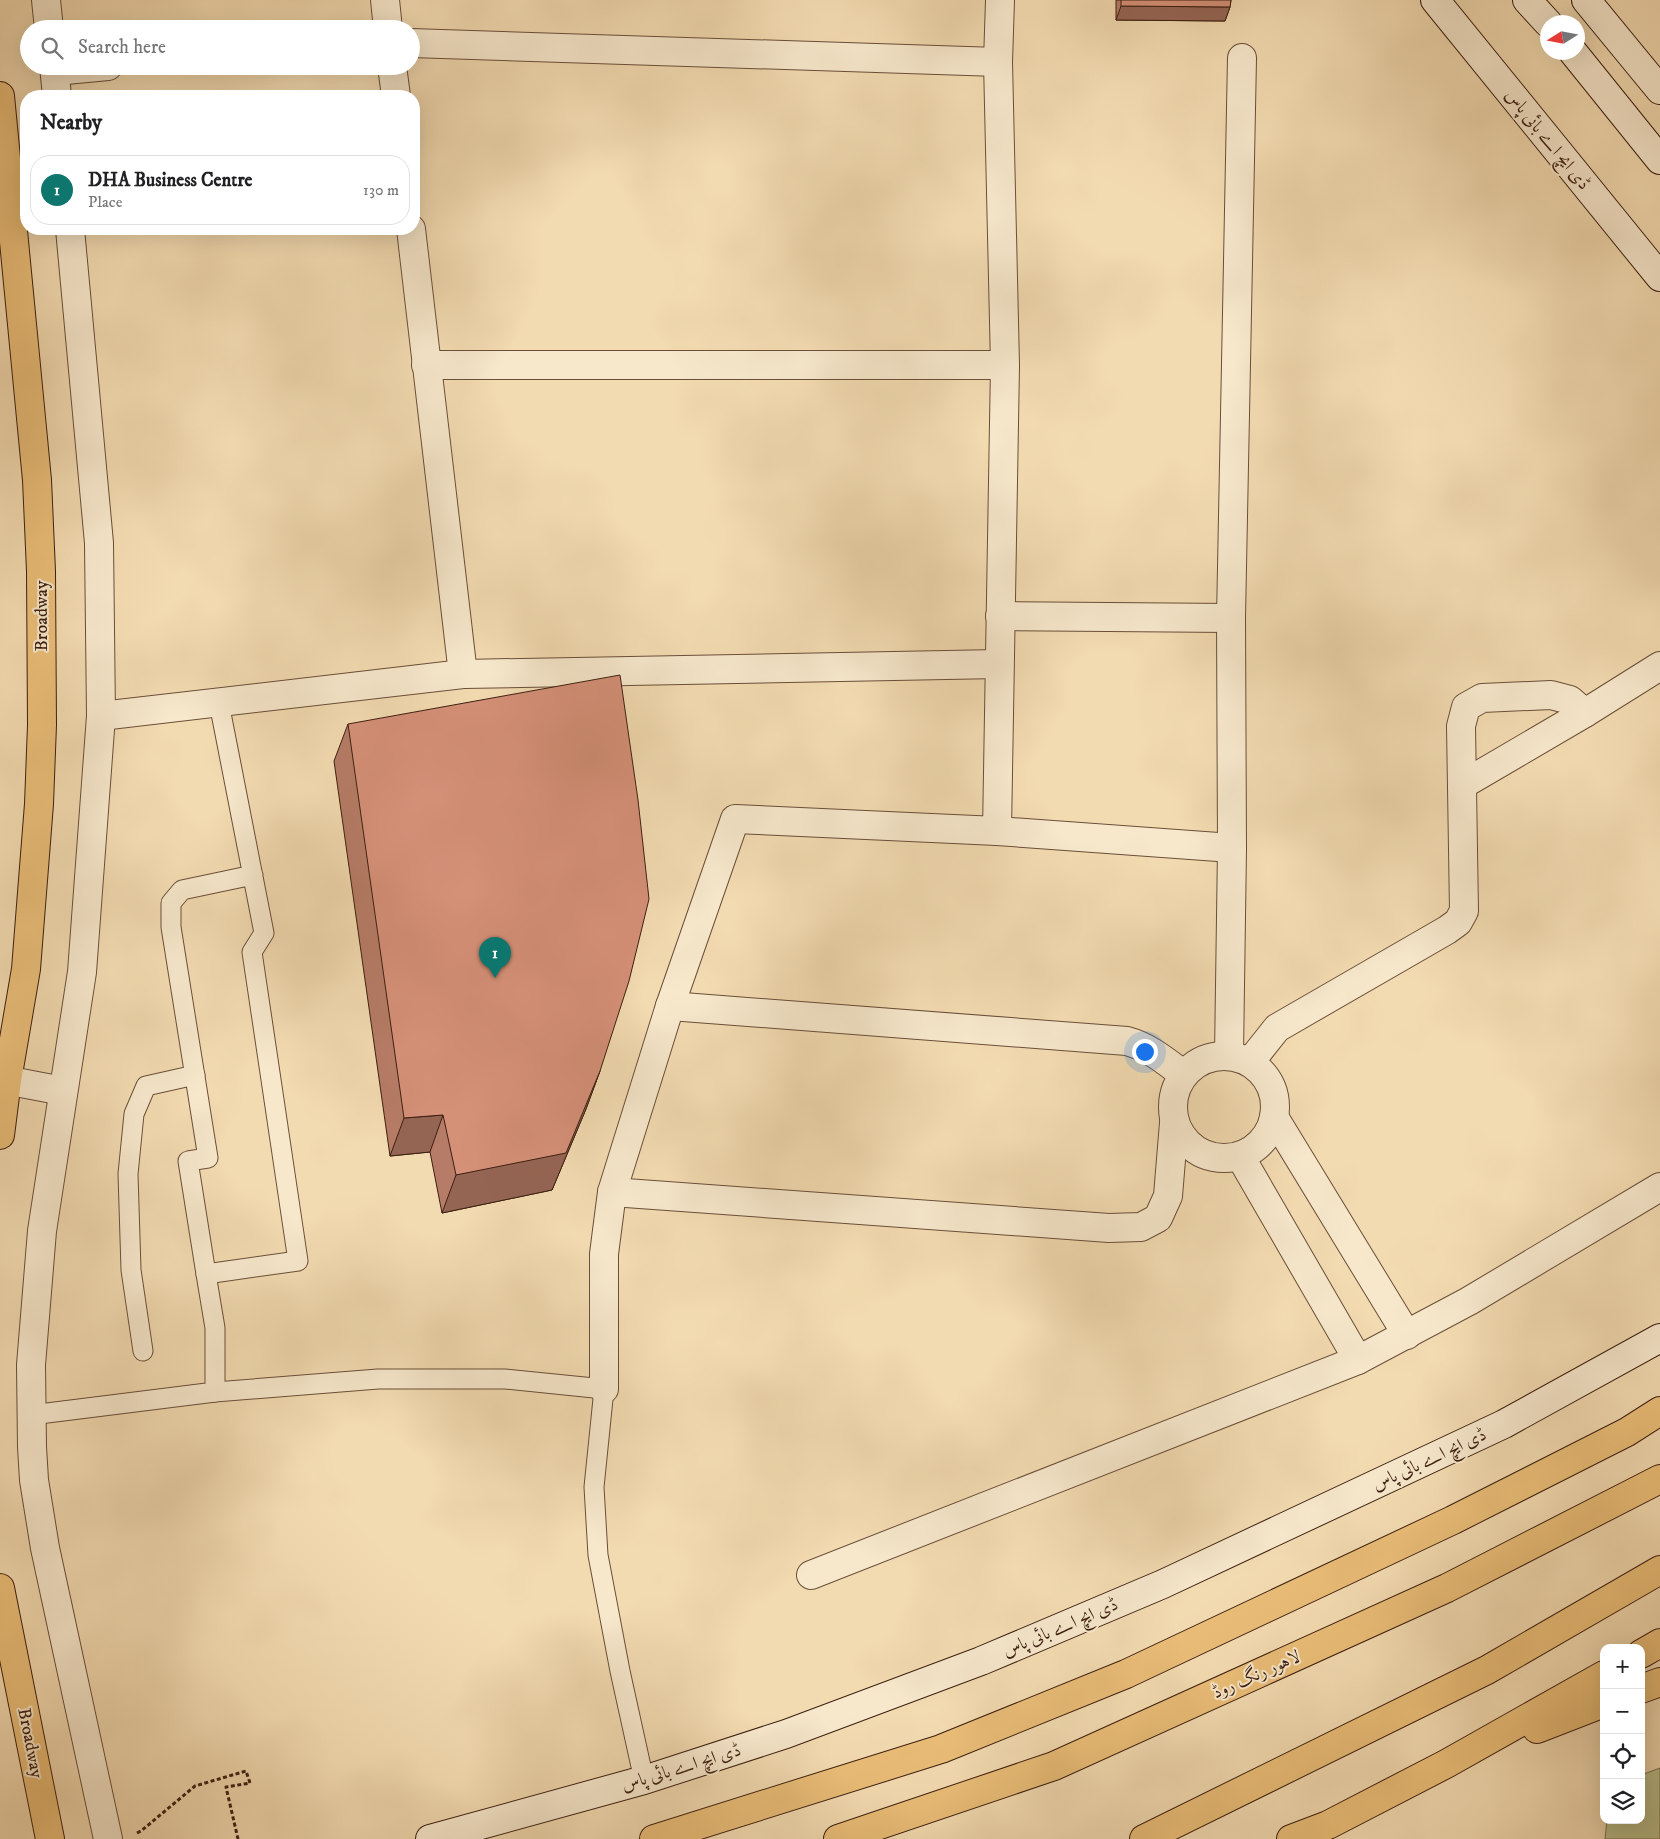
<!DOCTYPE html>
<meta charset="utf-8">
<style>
:root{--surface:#fff;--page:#f6f6f6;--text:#202124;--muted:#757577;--line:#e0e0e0;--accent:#0f766e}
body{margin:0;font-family:"IM FELL DW Pica",Amiri,serif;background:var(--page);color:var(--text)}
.controls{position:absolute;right:15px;bottom:15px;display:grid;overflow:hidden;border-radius:10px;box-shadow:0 5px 20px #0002}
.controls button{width:45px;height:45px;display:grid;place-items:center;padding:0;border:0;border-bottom:1px solid var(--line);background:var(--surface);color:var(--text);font:25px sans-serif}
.compass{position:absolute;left:1540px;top:15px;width:45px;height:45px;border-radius:50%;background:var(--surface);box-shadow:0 5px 20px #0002;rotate:259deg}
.you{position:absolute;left:1144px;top:1051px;width:18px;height:18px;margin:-12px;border:4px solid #fff;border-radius:50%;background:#1a73e8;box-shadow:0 0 0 8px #1a73e833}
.badge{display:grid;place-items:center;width:32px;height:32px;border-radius:50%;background:var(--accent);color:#fff;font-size:16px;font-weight:700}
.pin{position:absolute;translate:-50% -41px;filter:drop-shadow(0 1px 2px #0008)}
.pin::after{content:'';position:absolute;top:26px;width:18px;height:15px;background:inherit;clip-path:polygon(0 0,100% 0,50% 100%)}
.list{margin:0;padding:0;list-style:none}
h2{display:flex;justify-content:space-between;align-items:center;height:65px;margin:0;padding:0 20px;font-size:21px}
h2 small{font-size:16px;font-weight:400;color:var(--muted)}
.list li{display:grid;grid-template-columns:32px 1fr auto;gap:15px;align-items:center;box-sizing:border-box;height:70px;margin:0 10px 10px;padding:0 10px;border:1px solid var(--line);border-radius:20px}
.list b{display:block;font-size:19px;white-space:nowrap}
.list p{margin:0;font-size:16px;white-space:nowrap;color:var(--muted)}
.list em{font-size:16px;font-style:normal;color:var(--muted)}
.icon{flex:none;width:28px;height:28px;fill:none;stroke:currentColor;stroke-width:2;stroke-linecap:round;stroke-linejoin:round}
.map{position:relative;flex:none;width:1660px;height:1839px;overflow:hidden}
.search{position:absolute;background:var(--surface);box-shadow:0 5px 20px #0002;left:20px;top:20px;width:400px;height:55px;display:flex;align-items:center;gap:12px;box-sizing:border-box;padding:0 18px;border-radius:28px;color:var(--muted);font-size:19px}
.panel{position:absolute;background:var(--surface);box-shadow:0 5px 20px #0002;left:20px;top:90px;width:400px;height:145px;border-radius:20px}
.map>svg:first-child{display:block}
.green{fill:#bac08c;stroke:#7b704e}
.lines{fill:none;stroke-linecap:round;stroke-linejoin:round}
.lane-casing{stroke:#6a4e39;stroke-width:21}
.street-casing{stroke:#6a4e39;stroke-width:30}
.secondary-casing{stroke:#3c1f11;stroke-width:30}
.primary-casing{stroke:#3c1f11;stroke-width:30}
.highway-casing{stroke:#3c1f11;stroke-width:30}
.path{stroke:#3c1f11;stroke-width:3;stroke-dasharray:4 2.5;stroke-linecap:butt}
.lane{stroke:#f7e8cc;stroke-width:19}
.street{stroke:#f7e8cc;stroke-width:28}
.secondary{stroke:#f7e8cc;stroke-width:28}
.primary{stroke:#eabe78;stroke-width:28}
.highway{stroke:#eabe78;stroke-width:28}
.wall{fill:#b77c67;stroke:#3c1f11}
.shaded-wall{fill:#956554;stroke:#3c1f11}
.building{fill:#d59078;stroke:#3c1f11}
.labels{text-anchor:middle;stroke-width:4;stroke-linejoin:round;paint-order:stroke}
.street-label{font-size:18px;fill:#3c1f11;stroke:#f7e8cc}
</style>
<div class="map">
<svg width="1660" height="1839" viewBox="0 0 1660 1839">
<rect width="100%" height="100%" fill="#f3dbb1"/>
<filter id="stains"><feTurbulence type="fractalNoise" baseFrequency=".004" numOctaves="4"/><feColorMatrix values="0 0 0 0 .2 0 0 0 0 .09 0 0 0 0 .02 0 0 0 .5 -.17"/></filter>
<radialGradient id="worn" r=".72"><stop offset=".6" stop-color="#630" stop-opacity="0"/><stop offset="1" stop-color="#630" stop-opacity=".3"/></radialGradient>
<!-- green -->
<path class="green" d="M1660,1768V1839H1605L1607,1820H1641V1775Z"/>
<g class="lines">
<defs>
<g id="lane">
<path d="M219,703L264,933L252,952L298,1261L206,1274L188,1161L208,1158L171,927V903L182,890L253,875"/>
<path d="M143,1351L131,1270L128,1174L134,1114L146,1086L195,1075"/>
<path d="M215,1392L378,1379H505L604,1389L594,1487L598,1555L620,1671L644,1780"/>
<path d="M31,1415L215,1392V1328L206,1274"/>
</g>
<g id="street">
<path d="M46,0L49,29"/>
<path d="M385,0L388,29"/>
<path d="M411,43L998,62"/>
<path d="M54,66L57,96"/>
<path d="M392,66L396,96"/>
<path d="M55,71L108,66"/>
<path d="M70,229L99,543L101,716L82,972L42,1231L31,1365L32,1447L34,1480L45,1548L108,1839"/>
<path d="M411,229L463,674"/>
<path d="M426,365H1005"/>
<path d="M1000,616L1231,618L1242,58"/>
<path d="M101,716L463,674L999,664"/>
<path d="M1462,785L1585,713"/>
<path d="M997,831L1232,848"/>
<path d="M670,1006L1127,1041C1149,1047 1165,1061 1183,1074"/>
<path d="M1229,1055L1232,848L1231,618"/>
<circle cx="1224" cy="1107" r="51"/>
<path d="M1250,1062L1277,1028L1447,930L1458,922L1464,911L1461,726L1466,707L1482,698L1551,695L1570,700L1585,713L1660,666"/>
<path d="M0,1079L63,1091"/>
<path d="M1274,1117L1407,1335"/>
<path d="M1240,1156L1358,1360"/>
<path d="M612,1192L1109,1228L1141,1227L1158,1218L1168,1196L1174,1123"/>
<path d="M604,1389V1254L612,1192L670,1006L735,819L997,831L1005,365L998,62L1000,0"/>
<path d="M811,1575L1358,1360L1469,1301L1660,1187"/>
</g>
<g id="secondary">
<path d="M1435,0L1660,277"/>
<path d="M1527,0L1548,23"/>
<path d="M1586,0L1660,90"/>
<path d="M1573,52L1660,160"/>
<path d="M430,1839L644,1780L786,1734L981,1661L1163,1584L1504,1424L1660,1338"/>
</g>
<g id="primary">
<path d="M0,96L37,480L41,571L42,725L39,804L26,969L7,1080L0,1135"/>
<path d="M0,1588L50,1839"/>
</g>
<g id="highway">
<path d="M1641,1654L1660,1643"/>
<path d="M1641,1689L1660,1682"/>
<path d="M1537,1729L1604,1703"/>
<path d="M654,1839L941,1749L1126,1674L1453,1520L1627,1432L1660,1411"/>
<path d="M838,1839L1054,1766L1447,1588L1660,1479"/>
<path d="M1144,1839L1487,1670L1660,1570"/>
<path d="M1291,1839L1328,1825L1446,1764L1604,1675"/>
</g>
</defs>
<!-- lane casing -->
<use href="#lane" class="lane-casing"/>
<!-- street casing -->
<use href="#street" class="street-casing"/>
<!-- secondary casing -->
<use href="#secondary" class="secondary-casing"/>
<!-- primary casing -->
<use href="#primary" class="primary-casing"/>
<!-- highway casing -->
<use href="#highway" class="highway-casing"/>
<!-- path -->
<path class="path" d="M137,1833L141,1831L195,1786L246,1771L250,1783L226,1787L238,1839"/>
<!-- lane -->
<use href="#lane" class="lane"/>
<!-- street -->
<use href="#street" class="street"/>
<!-- secondary -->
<use href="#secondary" class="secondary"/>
<!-- primary -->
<use href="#primary" class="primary"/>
<!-- highway -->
<use href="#highway" class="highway"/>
</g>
<!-- wall -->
<g class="wall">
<path d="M1116,0H1231L1230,7L1225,21L1116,20Z"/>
<path d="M348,724L600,1071L586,1109L552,1190L442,1213L430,1152L390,1156L334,761Z"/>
</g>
<!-- shaded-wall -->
<g class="shaded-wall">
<path d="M1121,6L1230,7L1225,21L1116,20Z"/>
<path d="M600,1071L586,1109L552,1190L442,1213L456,1175Z"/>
<path d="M443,1115L430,1152L390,1156L404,1118Z"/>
</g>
<!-- building -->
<g class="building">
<path d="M1121,0H1231L1230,7L1121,6Z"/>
<path d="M620,675L638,800L649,899L629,981L600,1071L566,1153L456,1175L443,1115L404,1118L348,724Z"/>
</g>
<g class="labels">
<!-- street labels -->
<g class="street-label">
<text transform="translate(1548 139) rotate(51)" y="6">ڈی ایچ اے بائی پاس</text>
<text transform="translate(41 616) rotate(-90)" y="6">Broadway</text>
<text transform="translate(1429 1459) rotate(-25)" y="6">ڈی ایچ اے بائی پاس</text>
<text transform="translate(1060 1627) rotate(-23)" y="6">ڈی ایچ اے بائی پاس</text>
<text transform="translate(1256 1674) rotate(-24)" y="6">لاہور رنگ روڈ</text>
<text transform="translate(31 1743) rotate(79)" y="6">Broadway</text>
<text transform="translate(681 1767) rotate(-17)" y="6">ڈی ایچ اے بائی پاس</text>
</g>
</g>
<rect width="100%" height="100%" filter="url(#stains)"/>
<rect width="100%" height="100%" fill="url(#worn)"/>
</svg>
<div class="controls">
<button>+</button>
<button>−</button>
<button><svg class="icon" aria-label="locate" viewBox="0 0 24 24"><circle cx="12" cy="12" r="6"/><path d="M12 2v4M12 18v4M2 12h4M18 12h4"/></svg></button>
<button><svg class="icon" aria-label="layers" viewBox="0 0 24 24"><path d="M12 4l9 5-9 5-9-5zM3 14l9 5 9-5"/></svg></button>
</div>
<svg class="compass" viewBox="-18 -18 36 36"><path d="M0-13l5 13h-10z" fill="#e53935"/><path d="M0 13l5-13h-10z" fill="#757577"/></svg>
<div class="you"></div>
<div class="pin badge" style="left:495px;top:978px">1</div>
<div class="search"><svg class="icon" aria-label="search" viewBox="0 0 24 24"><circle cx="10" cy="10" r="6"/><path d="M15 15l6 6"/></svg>Search here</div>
<section class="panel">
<h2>Nearby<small></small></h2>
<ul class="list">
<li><span class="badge">1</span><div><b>DHA Business Centre</b><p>Place</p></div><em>130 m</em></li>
</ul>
</section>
</div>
